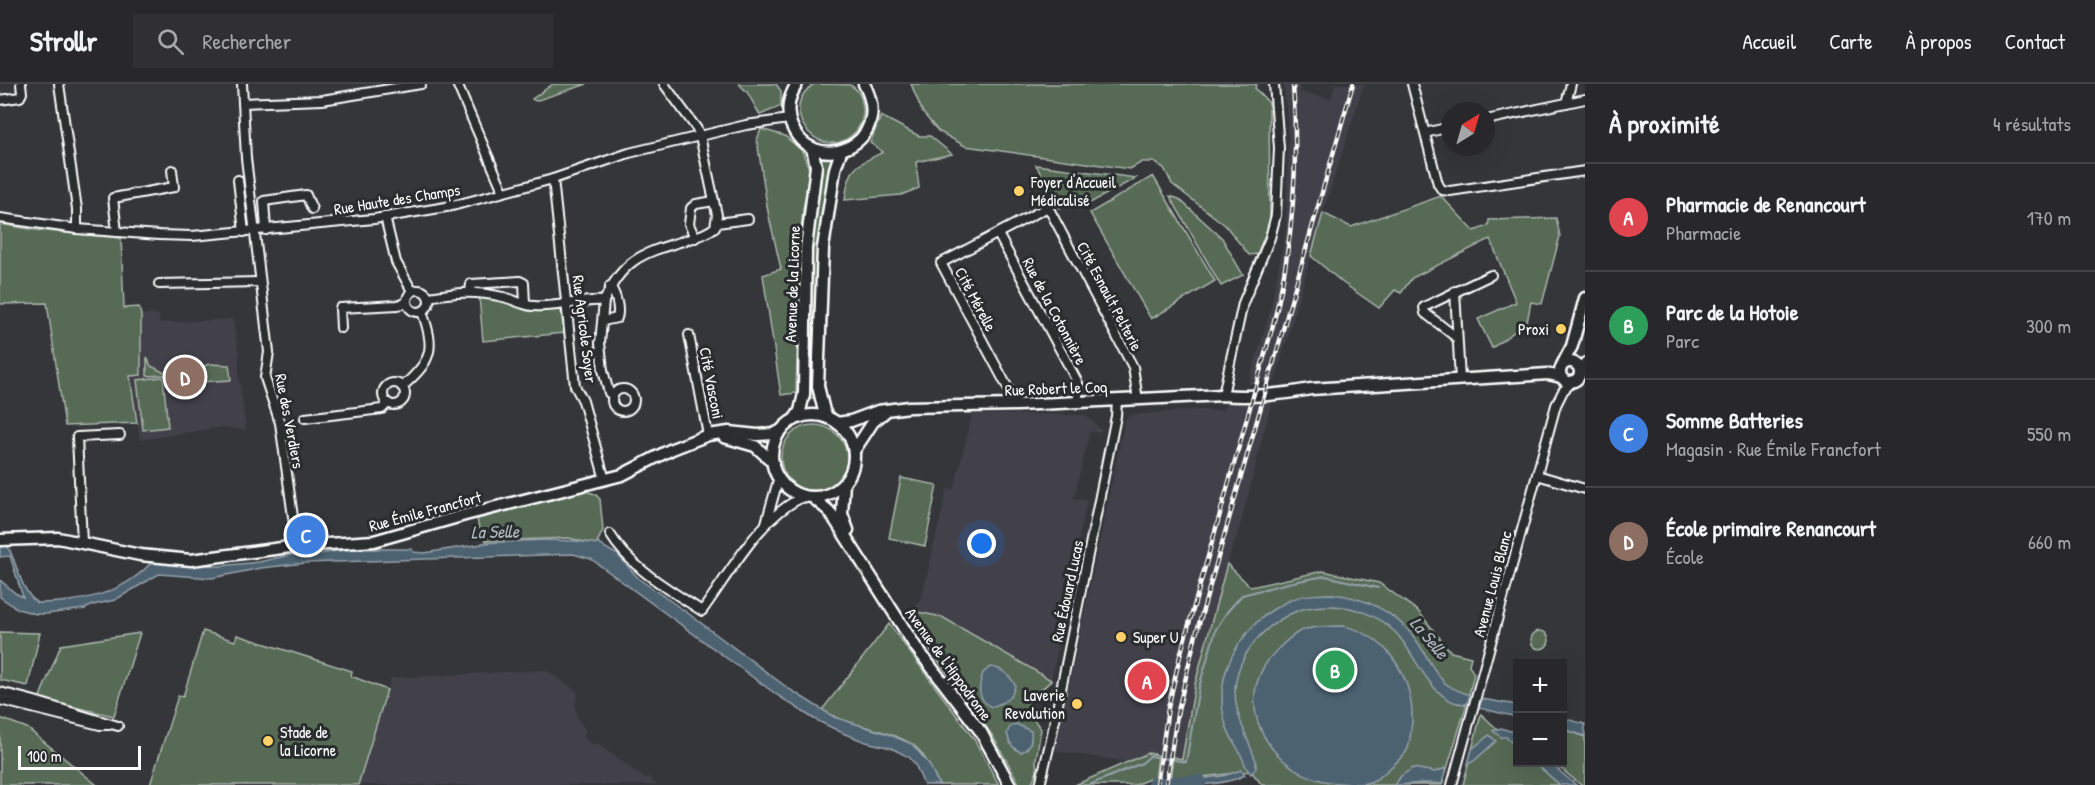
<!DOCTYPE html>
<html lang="fr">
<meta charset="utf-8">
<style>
:root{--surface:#28282c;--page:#303034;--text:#f1f3f6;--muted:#a5a6a9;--line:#444448;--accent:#8bbbb9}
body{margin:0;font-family:"Patrick Hand",sans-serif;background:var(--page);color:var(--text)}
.controls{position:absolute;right:18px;bottom:18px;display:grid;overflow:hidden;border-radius:0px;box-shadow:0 6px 24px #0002}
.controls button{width:54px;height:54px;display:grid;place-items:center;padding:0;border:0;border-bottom:2px solid var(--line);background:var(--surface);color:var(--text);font:30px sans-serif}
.compass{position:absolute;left:1441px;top:18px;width:54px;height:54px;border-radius:50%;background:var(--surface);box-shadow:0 6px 24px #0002;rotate:37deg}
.scale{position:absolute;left:18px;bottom:15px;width:123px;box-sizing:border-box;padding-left:6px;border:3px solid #fff;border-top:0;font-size:16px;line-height:21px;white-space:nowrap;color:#fff;-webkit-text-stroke:4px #2a2d2e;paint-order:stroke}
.you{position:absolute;left:982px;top:460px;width:21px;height:21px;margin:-15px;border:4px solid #fff;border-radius:50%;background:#1a73e8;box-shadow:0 0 0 9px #1a73e833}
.badge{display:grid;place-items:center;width:39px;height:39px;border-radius:50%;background:var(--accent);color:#fff;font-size:20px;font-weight:700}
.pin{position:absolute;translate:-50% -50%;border:3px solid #fff;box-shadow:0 2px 6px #0006}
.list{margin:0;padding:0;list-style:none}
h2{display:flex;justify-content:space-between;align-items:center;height:78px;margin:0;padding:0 24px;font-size:26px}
h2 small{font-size:20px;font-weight:400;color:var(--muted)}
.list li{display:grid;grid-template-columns:39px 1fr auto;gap:18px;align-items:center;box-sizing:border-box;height:108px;padding:0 24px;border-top:2px solid var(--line)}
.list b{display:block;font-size:22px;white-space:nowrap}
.list p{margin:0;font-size:20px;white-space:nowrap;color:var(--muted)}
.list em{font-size:20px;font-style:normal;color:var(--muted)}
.icon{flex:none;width:33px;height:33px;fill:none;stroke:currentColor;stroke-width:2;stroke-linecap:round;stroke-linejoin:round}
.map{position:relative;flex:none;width:1585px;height:701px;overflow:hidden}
header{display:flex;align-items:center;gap:36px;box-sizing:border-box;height:84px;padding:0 30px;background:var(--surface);border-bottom:2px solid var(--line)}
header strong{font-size:28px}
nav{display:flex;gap:33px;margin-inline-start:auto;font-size:21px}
.search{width:420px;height:54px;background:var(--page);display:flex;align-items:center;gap:15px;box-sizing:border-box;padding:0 21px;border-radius:0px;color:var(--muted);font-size:22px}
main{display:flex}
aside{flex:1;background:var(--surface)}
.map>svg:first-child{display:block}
.built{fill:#424049}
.green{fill:#566b57;stroke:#aab5ab;stroke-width:1.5}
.water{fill:#4e6271;stroke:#95a1aa;stroke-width:1.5}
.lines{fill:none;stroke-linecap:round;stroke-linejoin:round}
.stream{stroke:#95a1aa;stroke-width:2}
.river{stroke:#4e6271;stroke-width:15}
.street-casing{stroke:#fff;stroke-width:12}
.secondary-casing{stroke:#fff;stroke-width:15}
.street{stroke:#2a2d2e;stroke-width:8}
.secondary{stroke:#2a2d2e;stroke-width:10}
.rail-casing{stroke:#fff;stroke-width:4.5}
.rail{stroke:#2a2d2e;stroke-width:2;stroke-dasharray:7;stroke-linecap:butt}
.poi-dot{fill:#ffd166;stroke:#2a2d2e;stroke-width:2}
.labels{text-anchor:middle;stroke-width:6;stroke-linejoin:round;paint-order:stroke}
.poi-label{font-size:16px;fill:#fff;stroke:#2a2d2e;text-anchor:start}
.street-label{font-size:16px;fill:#fff;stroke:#2a2d2e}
.water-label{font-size:18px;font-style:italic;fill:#afb8bf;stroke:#2a2d2e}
</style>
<header>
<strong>Strollr</strong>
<div class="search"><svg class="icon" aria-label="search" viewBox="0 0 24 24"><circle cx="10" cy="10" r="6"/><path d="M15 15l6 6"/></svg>Rechercher</div>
<nav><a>Accueil</a><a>Carte</a><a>À propos</a><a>Contact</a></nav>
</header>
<main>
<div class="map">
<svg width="1585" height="701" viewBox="0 0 1585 701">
<rect width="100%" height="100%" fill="#35363a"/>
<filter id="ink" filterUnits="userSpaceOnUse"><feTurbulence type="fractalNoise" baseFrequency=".0167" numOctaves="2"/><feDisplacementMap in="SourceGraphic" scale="12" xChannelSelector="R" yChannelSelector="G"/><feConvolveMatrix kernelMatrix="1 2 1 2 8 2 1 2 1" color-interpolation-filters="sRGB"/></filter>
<g filter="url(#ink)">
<!-- built -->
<g class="built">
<path d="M1284,0H1300V8L1331,15L1335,0H1364L1323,129L1275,297L1248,300L1269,232L1286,146L1288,52Z"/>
<path d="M156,230L160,233L159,239L232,235L239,269V294L246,346L222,343L140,356L130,291L141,290V231Z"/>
<path d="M1272,316L1241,439L1227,480L1195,600L1182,675L1173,673L1170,701H1155L1158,672L1148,669L1128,678L1055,667L1125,336L1130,331L1195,326H1223L1226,318Z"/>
<path d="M972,330L1086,331L1101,346L1100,349L1090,347L1074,414L1087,417L1072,488H1068L1053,553L1058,564L1051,596L942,533L913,527L922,512L947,405H954Z"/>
<path d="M546,586L578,608L575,620L576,628L579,637L586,647L583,652L593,661L596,658L645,695L648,692L656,701H358L391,594Z"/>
</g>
<!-- green -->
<g class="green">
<path d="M553,0H587L535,17L532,15Z"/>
<path d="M739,0H776L781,7V22L760,31L747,8Z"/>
<path d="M814,0C824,0 842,0 850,1C866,9 866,34 857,46C825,85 773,27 814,0Z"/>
<path d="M911,0H1257L1255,4L1269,19L1270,138L1257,170L1249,171L1225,141L1172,100L1164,84L1154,78H1142L1130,85L965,62L938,47L923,29Z"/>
<path d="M881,32L919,52H930L952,70L916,78L919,104L901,111L845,116C849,83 855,82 883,68L870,59Z"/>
<path d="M761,45L785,52L802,67L810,87L803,125L800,165L796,309L781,311L763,191L781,185L768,128L757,56Z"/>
<path d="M819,74H832L829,84L818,165L815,314H808L812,169L821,82Z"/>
<path d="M1036,81L1136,94L1079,125L1075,118H1072L1060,124Z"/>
<path d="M1153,92L1215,197L1151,235L1090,129Z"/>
<path d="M1170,112L1179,115L1222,154L1243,191L1221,202Z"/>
<path d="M1441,112L1474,147L1488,142L1489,136L1556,134L1560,152L1542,220L1531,218L1527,238L1492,264L1478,235L1516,218L1490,155L1412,194L1401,209L1395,206L1379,224L1343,199L1311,172L1323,129L1351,143Z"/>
<path d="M0,140L36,146L121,154L124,224L139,223L141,231V291L130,292L137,339L65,342L47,219L0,220Z"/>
<path d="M479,212L502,216L528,227L557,224L561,227L564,249L483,257Z"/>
<path d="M147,273L151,282L163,288L175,289L192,287L209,280L229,281L231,296L167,300L165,291L147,292Z"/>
<path d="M163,293L168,343L143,346L137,296Z"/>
<circle cx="814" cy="374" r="33"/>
<path d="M901,394L937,401L925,462L889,454Z"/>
<path d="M585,407L595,410L600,415L603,446L596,461L569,454L486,457L480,449L477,435Z"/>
<path d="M1227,480L1251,503L1323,487L1379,499L1418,527L1451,568L1471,573L1469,581L1474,590L1465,626L1442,701H1262L1251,687L1170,697L1173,673L1182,675L1195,600Z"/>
<path d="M913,527L942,533L1051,596C1047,602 1042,604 1036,609C1021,622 1032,633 1041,645L1036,676L1037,687L1031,701H1020L992,651L909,537Z"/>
<path d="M889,540L974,655L999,701H939C932,687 924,667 910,659C883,643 849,643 822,626Z"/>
<circle cx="1540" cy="556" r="9"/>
<path d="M203,547L235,557L237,551L352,587L351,592L387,606L358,701H150L178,612L183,613Z"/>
<path d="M0,548L40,549L28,602L0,596Z"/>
<path d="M140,549L114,632L39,615L61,561Z"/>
<path d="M1481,630L1517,663L1518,678L1535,679L1560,701H1463Z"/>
<path d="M0,634L27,644L97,701H0Z"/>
<path d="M1563,645L1585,653V701H1581L1554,679L1562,678Z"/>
<path d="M1148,669L1158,671L1155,697L1149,695L1135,701H1075Z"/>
</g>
<!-- water -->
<g class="water">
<path d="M546,456L575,457L599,460L618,471L639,495L689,530L789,605L834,633L888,650L912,660L929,680L939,701H924L915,680L909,673L891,664L866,658L845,650L814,635L777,611L591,475L573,470L306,479L261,484L212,494L159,490L115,516L93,521L85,525L46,530H36L18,525L0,513V496L15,509L23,513L10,472L0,473V462L7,461C18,480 20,506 37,519C79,519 120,511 150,480L157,478L220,482L259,478L289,471L318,470L351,465H412L413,468L424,469L482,460V459Z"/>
<path d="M1334,510C1366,514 1394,528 1414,553C1425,567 1432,586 1445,599C1452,605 1462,608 1470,611L1467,620C1433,623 1416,570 1396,549C1379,532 1355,522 1330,522C1316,522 1303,523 1290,530C1267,542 1248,560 1239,585C1227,618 1245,647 1256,677V684L1251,690C1244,682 1244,676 1239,667C1232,655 1225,643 1223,629C1216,579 1248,534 1293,515C1306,510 1321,510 1334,510Z"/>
<path d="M1343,542C1390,551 1418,601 1411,646C1410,653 1410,663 1406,668C1402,674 1395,679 1390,684C1380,693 1373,700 1358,700C1344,700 1327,699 1313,694C1260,674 1232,610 1277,566C1285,558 1295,548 1306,545C1318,542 1331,542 1343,542Z"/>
<path d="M990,583C1001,584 1010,591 1015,601C1013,615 1003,619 991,623C977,615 978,603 983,589Z"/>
<path d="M1482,615L1517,621V633L1479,624Z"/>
<path d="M1563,634L1585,640V652L1563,645Z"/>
<path d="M1016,640L1031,647C1032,656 1031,665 1021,668C1012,664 1009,659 1007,649L1010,643Z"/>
<path d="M1501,644L1517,649V663L1506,653H1501L1493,647Z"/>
<path d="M1489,651L1496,657L1474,677L1468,680L1472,665Z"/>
<path d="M1535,679H1550L1576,701H1560Z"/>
<path d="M1413,684L1435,688L1446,684L1442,700C1425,697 1411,701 1395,701L1401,692Z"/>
<path d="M1241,686L1245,691C1225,701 1202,701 1180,701V697L1223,692Z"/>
</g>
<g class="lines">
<!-- stream -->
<path class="stream" d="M1089,701L1142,679L1150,672L1186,678L1199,603L1216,545L1227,528L1242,511L1288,499L1325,492L1378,504"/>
<!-- river -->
<path class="river" d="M1154,701L1199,698"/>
<defs>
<g id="street">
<path d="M59,0L77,125V145"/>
<path d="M242,0L246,74L269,268L265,294L280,339L297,462"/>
<path d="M457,0L503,107"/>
<path d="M1412,0L1438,100L1442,106L1450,107L1585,87"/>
<path d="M0,16L20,13L22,9L21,0"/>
<path d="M243,19L322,16L421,0"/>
<path d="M1566,19L1571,0"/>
<path d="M1486,36L1585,15"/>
<path d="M1425,49L1450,43"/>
<path d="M553,95L575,302L583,317L605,396"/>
<path d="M238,96L244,148"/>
<path d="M385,133L396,178L412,207"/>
<path d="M0,134L77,145L159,151L192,152L374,135L452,122L553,95L629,69L746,41L789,35"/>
<path d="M717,139L748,135"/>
<path d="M266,146L264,117L306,111L312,125"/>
<path d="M117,148L113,114L174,103L172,86"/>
<path d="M998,150L1078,299V319"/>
<path d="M695,154L689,140L691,124L696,120L714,117"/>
<path d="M159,200L260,198"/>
<circle cx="418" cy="217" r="11"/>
<path d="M1455,207L1460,296"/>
<path d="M470,208L471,200L520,197L524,199L525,220"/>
<path d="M429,213C455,208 476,207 503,213C513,215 524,222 534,222C557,224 580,215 604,217C623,174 644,169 686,156C696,153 707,150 715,143L717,131L700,52L697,45L664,0"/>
<path d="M604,217L600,259L603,286L609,309L613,311"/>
<path d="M603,237L617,234C620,225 616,210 610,202"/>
<path d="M341,244L340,224L398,221L406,219"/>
<path d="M689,251L708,351"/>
<path d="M1457,254L1425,229L1424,223L1491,191"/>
<path d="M1579,285L1585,278"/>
<circle cx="394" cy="310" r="11"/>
<path d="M402,303C432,277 436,265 422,228"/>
<circle cx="623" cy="316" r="11"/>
<path d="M1223,311L1243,219L1270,154L1276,131L1279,64L1274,0"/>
<path d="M1017,321L941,179L1048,123L1133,283L1138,316"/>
<path d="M305,334L382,325L388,319"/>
<path d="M1537,391L1585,405"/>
<path d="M766,439L779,393"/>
<path d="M610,450C631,485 669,505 702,527C730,489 760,431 805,412"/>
<path d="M82,459L77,353L120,351"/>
<path d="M0,608L31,616L118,642"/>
<path d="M0,616L100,641H109"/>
<path d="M1040,701L1051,655L1116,332L1117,317"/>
<path d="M1452,701L1556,321L1563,307L1572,298"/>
</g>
<g id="secondary">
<path d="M797,0C789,12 786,26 791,40C812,95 897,61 864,0"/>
<circle cx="1570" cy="288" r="10"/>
<path d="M1562,281L1572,262L1585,214"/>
<circle cx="813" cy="372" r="41"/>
<path d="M828,334L824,327L818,302L823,164L835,85L841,67"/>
<path d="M794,336L800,327L804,310L806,164L816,82L812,64"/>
<path d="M837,339L851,337L878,327L909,323L1017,321L1223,311C1249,314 1286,310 1311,305L1548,290L1561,293"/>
<path d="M724,353L755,362L773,378"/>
<path d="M854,367L873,338L885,328"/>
<path d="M844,399L842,430L848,446"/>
<path d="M812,413L829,427L835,436L915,562L981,648L1010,701"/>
<path d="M0,456L58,454L140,471L191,476L297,462L374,457L465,431L622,391L672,365L708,351L729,348L757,351L773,350L782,346"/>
</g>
</defs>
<!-- street casing -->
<use href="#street" class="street-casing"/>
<!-- secondary casing -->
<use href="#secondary" class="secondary-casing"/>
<!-- street -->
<use href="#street" class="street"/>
<!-- secondary -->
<use href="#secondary" class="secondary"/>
<defs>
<g id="rail">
<path d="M1157,701L1168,624L1180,572L1272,245C1293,164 1299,83 1293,0"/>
<path d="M1166,701L1177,631L1195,554L1353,0"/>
</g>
</defs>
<!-- rail casing -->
<use href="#rail" class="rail-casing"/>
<!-- rail -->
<use href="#rail" class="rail"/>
</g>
</g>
<!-- markers -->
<g class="poi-dot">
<circle cx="1019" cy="107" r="6"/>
<circle cx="1561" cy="245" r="6"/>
<circle cx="1121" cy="553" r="6"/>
<circle cx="1077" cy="620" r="6"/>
<circle cx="268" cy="657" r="6"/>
</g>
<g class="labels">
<!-- poi labels -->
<g class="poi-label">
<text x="1031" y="104">Foyer d'Accueil<tspan x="1031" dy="18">Médicalisé</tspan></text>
<text x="1549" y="251" text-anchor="end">Proxi</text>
<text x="1133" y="559">Super U</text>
<text x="1065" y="617" text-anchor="end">Laverie<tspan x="1065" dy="18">Revolution</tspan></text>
<text x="280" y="654">Stade de<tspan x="280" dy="18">la Licorne</tspan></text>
</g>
<!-- street labels -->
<g class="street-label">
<text transform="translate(397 115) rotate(-9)" y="6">Rue Haute des Champs</text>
<text transform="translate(792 200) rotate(-88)" y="6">Avenue de la Licorne</text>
<text transform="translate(1110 212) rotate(62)" y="6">Cité Esnault Pelterie</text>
<text transform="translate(976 215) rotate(62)" y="6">Cité Mérelle</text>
<text transform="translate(1055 227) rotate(62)" y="6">Rue de la Cotonnière</text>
<text transform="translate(585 245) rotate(83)" y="6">Rue Agricole Soyer</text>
<text transform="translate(712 299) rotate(79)" y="6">Cité Vasconi</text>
<text transform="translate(1056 304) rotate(-2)" y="6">Rue Robert le Coq</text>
<text transform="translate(290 337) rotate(79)" y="6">Rue des Verdiers</text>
<text transform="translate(425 427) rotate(-15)" y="6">Rue Émile Francfort</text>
<text transform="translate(1492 500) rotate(-75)" y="6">Avenue Louis Blanc</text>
<text transform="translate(1067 507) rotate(-78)" y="6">Rue Édouard Lucas</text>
<text transform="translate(949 580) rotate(54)" y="6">Avenue de l'Hippodrome</text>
</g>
<!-- water labels -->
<g class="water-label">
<text transform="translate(495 448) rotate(-1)" y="6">La Selle</text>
<text transform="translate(1429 554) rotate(50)" y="6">La Selle</text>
</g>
</g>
</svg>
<div class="controls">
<button>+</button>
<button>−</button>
</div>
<svg class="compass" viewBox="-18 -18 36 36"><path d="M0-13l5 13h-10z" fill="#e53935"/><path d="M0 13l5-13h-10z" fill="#a5a6a9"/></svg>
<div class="scale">100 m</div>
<div class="you"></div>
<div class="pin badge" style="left:1147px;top:597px;background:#e0444e">A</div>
<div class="pin badge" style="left:1335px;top:586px;background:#2e9e5b">B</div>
<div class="pin badge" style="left:306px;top:451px;background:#3f7fe0">C</div>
<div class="pin badge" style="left:185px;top:293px;background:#8d6e63">D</div>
</div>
<aside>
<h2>À proximité<small>4 résultats</small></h2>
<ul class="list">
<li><span class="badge" style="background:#e0444e">A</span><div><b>Pharmacie de Renancourt</b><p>Pharmacie</p></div><em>170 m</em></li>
<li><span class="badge" style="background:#2e9e5b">B</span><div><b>Parc de la Hotoie</b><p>Parc</p></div><em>300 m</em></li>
<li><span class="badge" style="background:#3f7fe0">C</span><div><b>Somme Batteries</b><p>Magasin · Rue Émile Francfort</p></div><em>550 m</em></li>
<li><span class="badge" style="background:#8d6e63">D</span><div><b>École primaire Renancourt</b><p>École</p></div><em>660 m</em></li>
</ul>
</aside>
</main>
